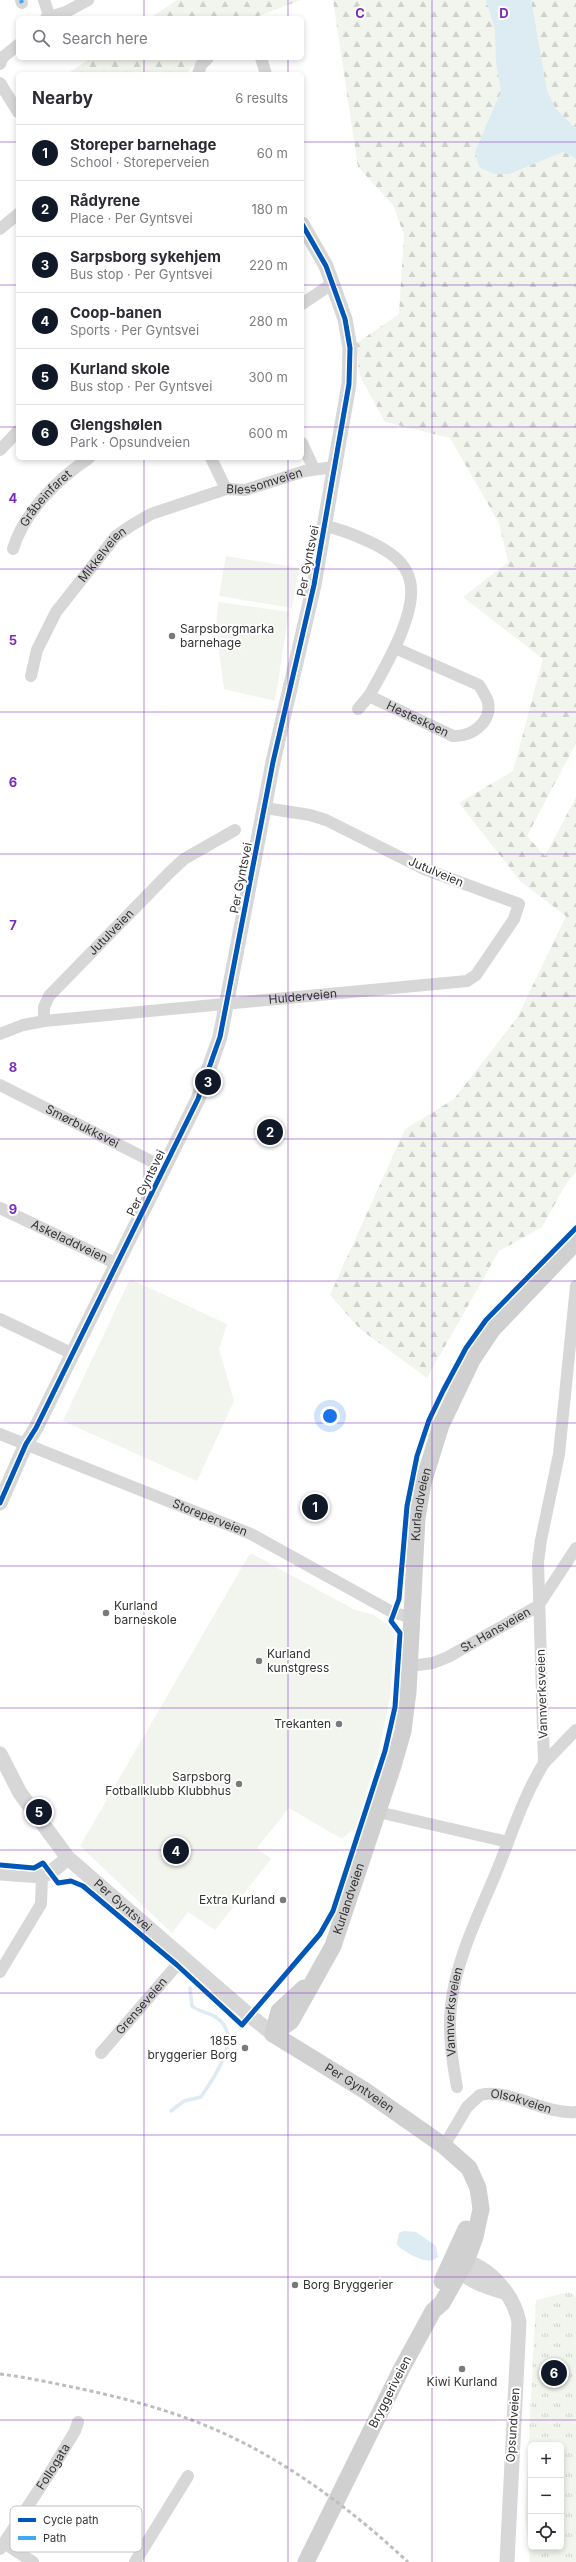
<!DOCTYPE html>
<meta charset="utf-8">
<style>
:root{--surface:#fff;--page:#f2f2f3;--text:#2b2b33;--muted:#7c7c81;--line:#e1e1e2;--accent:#111827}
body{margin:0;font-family:Inter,sans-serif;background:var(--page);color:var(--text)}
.controls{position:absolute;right:12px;bottom:12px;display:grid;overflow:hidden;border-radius:6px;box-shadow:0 2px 6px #0003}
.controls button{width:36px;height:36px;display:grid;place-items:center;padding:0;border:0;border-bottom:1px solid var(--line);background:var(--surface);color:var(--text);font:20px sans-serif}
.you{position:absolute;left:330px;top:1416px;width:14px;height:14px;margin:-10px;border:3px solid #fff;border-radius:50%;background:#1a73e8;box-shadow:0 0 0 6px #1a73e833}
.badge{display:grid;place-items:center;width:26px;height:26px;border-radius:50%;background:var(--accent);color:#fff;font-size:13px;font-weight:700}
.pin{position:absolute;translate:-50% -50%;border:2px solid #fff;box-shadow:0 1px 4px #0006}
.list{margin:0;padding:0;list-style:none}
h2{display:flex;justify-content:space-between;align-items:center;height:52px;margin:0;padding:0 16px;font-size:17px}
h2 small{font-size:13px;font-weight:400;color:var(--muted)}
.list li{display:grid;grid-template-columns:26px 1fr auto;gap:12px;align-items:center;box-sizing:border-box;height:56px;padding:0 16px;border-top:1px solid var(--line)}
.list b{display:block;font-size:15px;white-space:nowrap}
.list p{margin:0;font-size:13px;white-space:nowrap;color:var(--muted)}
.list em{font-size:13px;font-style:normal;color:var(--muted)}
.icon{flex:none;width:22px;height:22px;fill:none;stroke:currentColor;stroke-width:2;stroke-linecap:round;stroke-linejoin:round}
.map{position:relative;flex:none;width:576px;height:2562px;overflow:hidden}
.search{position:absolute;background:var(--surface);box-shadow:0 2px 6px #0003;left:16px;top:16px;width:288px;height:44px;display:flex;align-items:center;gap:10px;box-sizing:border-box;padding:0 14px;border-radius:6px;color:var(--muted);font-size:15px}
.panel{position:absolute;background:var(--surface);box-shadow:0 2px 6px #0003;left:16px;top:72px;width:288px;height:388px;border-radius:6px}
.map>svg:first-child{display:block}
.forest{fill:url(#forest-firs)}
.park{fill:url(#park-tufts);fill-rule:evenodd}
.garden{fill:#f1f5ed}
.water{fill:#ddebf3}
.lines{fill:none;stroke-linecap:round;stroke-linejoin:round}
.stream{stroke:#ddebf3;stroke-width:3.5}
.minor{stroke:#d7d7d7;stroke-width:12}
.tertiary{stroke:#d7d7d7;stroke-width:15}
.secondary{stroke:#d0d0d0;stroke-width:17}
.rail{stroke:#bebebe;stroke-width:3;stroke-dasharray:4 3;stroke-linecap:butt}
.quiet{stroke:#3fa9f5;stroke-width:4;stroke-dasharray:8 4;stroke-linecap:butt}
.cycleway-casing{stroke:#fff;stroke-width:8}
.cycleway{stroke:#0057b8;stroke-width:5}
.grid{fill:none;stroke:#7b2cbf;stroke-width:1;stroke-opacity:0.55}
.poi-dot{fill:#7a7a7a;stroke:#fff;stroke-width:1.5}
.labels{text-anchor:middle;stroke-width:4;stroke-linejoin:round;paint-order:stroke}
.street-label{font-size:12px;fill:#333;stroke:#fff}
.poi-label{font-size:12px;fill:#333;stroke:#fff;text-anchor:start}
.key{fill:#fff;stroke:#c2c2c2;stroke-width:1}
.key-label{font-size:11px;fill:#333}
.grid-label{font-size:13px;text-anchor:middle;font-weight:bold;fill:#7b2cbf;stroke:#fff;stroke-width:4;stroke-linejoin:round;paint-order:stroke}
</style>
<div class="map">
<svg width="576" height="2562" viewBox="0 0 576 2562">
<defs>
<pattern id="forest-firs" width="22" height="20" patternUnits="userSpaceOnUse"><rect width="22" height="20" fill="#f1f5ed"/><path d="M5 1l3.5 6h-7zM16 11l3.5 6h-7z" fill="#cfd2cc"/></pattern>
<pattern id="park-tufts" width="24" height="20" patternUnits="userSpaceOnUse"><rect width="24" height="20" fill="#f1f5ed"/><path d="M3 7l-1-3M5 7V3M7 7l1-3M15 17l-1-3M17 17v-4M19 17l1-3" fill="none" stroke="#cfd2cc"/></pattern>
</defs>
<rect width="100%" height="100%" fill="#fff"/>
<!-- forest -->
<g class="forest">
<path d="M177,0H301L253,18H150Z"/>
<path d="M333,0H576V743L527,836L545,856L576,797V1172L566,1184L542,1227L499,1251L427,1378L360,1329L330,1295L405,1129L454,1099L517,1018L566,916L521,882L459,803L513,771L543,659L463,597L508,562L499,523L450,438L385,422L359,374L357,343L399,314L404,235L393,205L358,167Z"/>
<path d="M91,58H200L186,74H67Z"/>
</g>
<!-- park -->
<path class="park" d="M569,2292L576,2297V2562H530L525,2515L536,2300ZM531,2445H561V2547H531Z"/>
<!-- garden -->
<g class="garden">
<path d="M226,556L299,568L292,608L219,596Z"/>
<path d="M218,602L289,612L275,701L224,689L216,629Z"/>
<path d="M130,1279L227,1324L219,1349L234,1401L197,1481L63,1421Z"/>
<path d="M252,1554L355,1610L374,1615L395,1630L390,1697L379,1750L356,1827L342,1839L289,1808L257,1848L271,1859L215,1930L188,1912L172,1933L80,1846L249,1555Z"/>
</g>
<!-- water -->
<g class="water">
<path d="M486,0H531L547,91L556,109L576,129V160L574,157L563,152L509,174H494L479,167L475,152L501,91L496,63L495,29Z"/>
<path d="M404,2231L416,2232L436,2246L438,2257C428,2267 410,2254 400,2248L397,2244L399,2233Z"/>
</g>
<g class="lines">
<!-- stream -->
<path class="stream" d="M171,2111L184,2101L201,2097C214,2077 244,2037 217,2018C209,2012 199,2012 192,2006L190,1988"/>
<!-- minor -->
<g class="minor">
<path d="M21,0L22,3"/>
<path d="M44,0L49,15"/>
<path d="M46,18L66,12L88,0"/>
<path d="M261,58L266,74"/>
<path d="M0,64L3,57L18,45"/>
<path d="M198,74L201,65L208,58"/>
<path d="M0,83L18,112"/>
<path d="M0,229L18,214"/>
<path d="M302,304L333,283"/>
<path d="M302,443L314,469"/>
<path d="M0,450L18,431"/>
<path d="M211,458L226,489"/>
<path id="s1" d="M325,526C341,529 355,535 370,542C387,550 406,561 410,581C418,613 384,669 369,696L453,736C472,737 492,722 488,702C486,696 482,690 479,685L395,648"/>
<path id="s2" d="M13,549C24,512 58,479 89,458"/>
<path id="s3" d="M31,676L37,650L56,612L116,536L132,525L151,514L226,489L245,490L305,471L334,467"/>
<path d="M358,709L369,696"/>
<path id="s4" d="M44,1021V1007L49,996L169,873L184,859L235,830"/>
<path id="s5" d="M0,1034L23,1025L44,1021L467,981L476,975L514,919L519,904L424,869L326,820L310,815L265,808"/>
<path id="s6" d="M0,1085L165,1168"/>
<path id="s7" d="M0,1208L117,1264"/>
<path d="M0,1319L71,1353"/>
<path id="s8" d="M0,1434L251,1534L392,1612L412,1618"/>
<path id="s9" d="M410,1666L433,1663L448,1657L538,1606L576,1548"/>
<path d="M544,1763L576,1730"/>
<path d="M378,1812L508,1842"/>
<path d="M0,1972L41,1904L42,1876"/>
<path id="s10" d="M101,2053L183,1958"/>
<path id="s11" d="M457,2087C452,2060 448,2033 451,2006C456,1958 480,1912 498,1868C512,1833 524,1795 544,1763L538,1562L541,1540L559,1454L576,1286"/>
<path id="s12" d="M444,2146L467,2107L480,2095C511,2088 544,2115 576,2112"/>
<path d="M4,2543L33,2562"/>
<path id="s13" d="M0,2549L51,2471L75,2431L78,2422"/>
<path d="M135,2562L188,2476"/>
</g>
<!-- tertiary -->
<g class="tertiary">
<path d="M0,1503L26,1444L36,1428L198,1099L220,1037L273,762L314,585L349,384L350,348L345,319L326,266L302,224"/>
<path id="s14" d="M0,1754L20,1793L68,1858L249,2015L273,2034"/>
<path d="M0,1873L42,1876L51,1872L68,1858"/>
<path d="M455,2259C486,2263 513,2292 519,2322L507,2562"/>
<path d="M454,2262C465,2281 484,2286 504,2292"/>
</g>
<!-- secondary -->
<g class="secondary">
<path id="s15" d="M273,2034L291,2021L333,1946L393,1766L403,1731L408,1692L417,1518L423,1483L441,1425L472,1360L492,1330L576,1242"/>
<path id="s16" d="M273,2034L364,2090L444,2146L469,2168L478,2188L481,2209L475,2237L466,2261L442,2303L433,2311L402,2368L306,2562"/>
<path d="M273,2034L279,2011L304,1988"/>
<path d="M442,2281L466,2229"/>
</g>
<!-- rail -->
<path class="rail" d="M0,2374C26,2377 52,2383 77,2388C124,2398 170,2410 214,2429C286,2460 351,2509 408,2562"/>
<!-- quiet -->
<path class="quiet" d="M21,0L22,3"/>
<defs>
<g id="cycleway">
<path d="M0,1503L26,1444L36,1428L198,1099L220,1037L273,762L314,585L349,384L350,348L345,319L326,266L302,224"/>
<path d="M0,1865L34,1868L43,1863L58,1883L71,1881L83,1886L177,1965L242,2025L320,1934L333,1911L385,1751L395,1707L400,1633L391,1621L399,1599L407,1506L417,1456L429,1420L443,1391L466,1348L486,1320L576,1228"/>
</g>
</defs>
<!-- cycleway casing -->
<use href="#cycleway" class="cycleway-casing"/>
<!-- cycleway -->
<use href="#cycleway" class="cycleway"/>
</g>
<!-- grid -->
<path class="grid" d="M144,0V18M288,0V18M432,0V2562M144,58V74M288,58V74M0,142H18M302,142H576M0,285H18M302,285H576M0,427H18M302,427H576M144,458V2562M288,458V2562M0,569H576M0,712H576M0,854H576M0,996H576M0,1139H576M0,1281H576M0,1423H576M0,1566H576M0,1708H576M0,1850H576M0,1993H576M0,2135H576M0,2277H576M0,2420H576"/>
<!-- markers -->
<g class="poi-dot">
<circle cx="172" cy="636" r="4"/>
<circle cx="106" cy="1613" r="4"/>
<circle cx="259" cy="1661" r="4"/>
<circle cx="339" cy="1724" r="4"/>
<circle cx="239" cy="1784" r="4"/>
<circle cx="283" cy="1900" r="4"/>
<circle cx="245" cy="2048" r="4"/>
<circle cx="295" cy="2285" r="4"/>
<circle cx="462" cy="2369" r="4"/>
</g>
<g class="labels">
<!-- street labels -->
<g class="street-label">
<text dy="4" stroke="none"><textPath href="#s3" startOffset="326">Blessomveien</textPath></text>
<text dy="4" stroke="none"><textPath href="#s2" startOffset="61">Gråbeinfaret</textPath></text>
<text dy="4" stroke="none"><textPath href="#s3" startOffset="143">Mikkelveien</textPath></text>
<text transform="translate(308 561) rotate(-79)" y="4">Per Gyntsvei</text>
<text dy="4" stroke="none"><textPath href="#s1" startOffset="284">Hesteskoen</textPath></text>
<text transform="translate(436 872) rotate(23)" y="4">Jutulveien</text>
<text transform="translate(241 878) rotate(-79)" y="4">Per Gyntsvei</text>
<text dy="4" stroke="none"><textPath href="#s4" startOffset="115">Jutulveien</textPath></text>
<text dy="4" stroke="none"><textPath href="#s5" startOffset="306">Hulderveien</textPath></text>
<text dy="4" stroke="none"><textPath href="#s6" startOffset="92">Smørbukksvei</textPath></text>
<text transform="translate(146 1183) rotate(-64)" y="4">Per Gyntsvei</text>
<text dy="4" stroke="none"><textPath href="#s7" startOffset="77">Askeladdveien</textPath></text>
<text dy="4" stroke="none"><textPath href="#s15" startOffset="562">Kurlandveien</textPath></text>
<text dy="4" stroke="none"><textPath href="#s8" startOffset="226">Storeperveien</textPath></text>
<text dy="4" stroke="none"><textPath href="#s9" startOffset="94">St. Hansveien</textPath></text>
<text transform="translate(542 1694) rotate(-92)" y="4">Vannverksveien</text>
<text dy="4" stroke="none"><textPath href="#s15" startOffset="158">Kurlandveien</textPath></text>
<text dy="4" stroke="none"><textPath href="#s14" startOffset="197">Per Gyntsvei</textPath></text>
<text dy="4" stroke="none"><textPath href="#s10" startOffset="62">Grenseveien</textPath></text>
<text dy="4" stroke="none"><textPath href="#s11" startOffset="76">Vannverksveien</textPath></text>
<text dy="4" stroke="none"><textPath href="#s16" startOffset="102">Per Gyntveien</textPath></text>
<text dy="4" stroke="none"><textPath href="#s12" startOffset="105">Olsokveien</textPath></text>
<text transform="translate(390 2392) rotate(-63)" y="4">Bryggeriveien</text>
<text transform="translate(513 2425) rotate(-86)" y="4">Opsundveien</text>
<text dy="4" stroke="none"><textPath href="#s13" startOffset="98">Follogata</textPath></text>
</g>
<!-- poi labels -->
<g class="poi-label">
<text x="180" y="633">Sarpsborgmarka<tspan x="180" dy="14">barnehage</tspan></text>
<text x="114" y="1610">Kurland<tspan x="114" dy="14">barneskole</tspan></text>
<text x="267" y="1658">Kurland<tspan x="267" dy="14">kunstgress</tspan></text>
<text x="331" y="1728" text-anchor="end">Trekanten</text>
<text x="231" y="1781" text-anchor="end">Sarpsborg<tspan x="231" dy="14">Fotballklubb Klubbhus</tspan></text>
<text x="275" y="1904" text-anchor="end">Extra Kurland</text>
<text x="237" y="2045" text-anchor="end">1855<tspan x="237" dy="14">bryggerier Borg</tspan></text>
<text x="303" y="2289">Borg Bryggerier</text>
<text x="462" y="2386" text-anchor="middle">Kiwi Kurland</text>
</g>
</g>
<!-- legend -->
<rect x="10" y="2506" width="132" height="46" rx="6" class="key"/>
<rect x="18" y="2518" width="18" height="4" fill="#0057b8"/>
<rect x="18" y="2536" width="18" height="4" fill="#3fa9f5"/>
<g class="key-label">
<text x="43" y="2524">Cycle path</text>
<text x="43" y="2542">Path</text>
</g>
<g class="grid-label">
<text x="360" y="18">C</text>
<text x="504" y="18">D</text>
<text x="13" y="503">4</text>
<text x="13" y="645">5</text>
<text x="13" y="787">6</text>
<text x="13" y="930">7</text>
<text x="13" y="1072">8</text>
<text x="13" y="1214">9</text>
</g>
</svg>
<div class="controls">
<button>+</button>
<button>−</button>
<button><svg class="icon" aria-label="locate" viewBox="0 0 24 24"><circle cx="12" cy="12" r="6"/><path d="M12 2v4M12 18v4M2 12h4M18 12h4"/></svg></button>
</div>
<div class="you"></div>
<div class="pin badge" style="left:315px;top:1507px">1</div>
<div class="pin badge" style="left:270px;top:1132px">2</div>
<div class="pin badge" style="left:208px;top:1082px">3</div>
<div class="pin badge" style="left:176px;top:1851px">4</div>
<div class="pin badge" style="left:39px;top:1812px">5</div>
<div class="pin badge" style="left:554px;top:2373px">6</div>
<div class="search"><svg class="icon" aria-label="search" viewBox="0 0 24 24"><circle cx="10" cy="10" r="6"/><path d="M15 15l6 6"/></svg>Search here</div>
<section class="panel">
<h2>Nearby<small>6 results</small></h2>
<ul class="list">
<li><span class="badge">1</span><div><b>Storeper barnehage</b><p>School · Storeperveien</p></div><em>60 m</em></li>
<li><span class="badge">2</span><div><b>Rådyrene</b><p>Place · Per Gyntsvei</p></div><em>180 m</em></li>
<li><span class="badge">3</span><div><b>Sarpsborg sykehjem</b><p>Bus stop · Per Gyntsvei</p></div><em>220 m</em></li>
<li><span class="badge">4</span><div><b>Coop-banen</b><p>Sports · Per Gyntsvei</p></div><em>280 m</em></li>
<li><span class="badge">5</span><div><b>Kurland skole</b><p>Bus stop · Per Gyntsvei</p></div><em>300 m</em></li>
<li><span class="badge">6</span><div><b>Glengshølen</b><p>Park · Opsundveien</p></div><em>600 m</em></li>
</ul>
</section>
</div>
